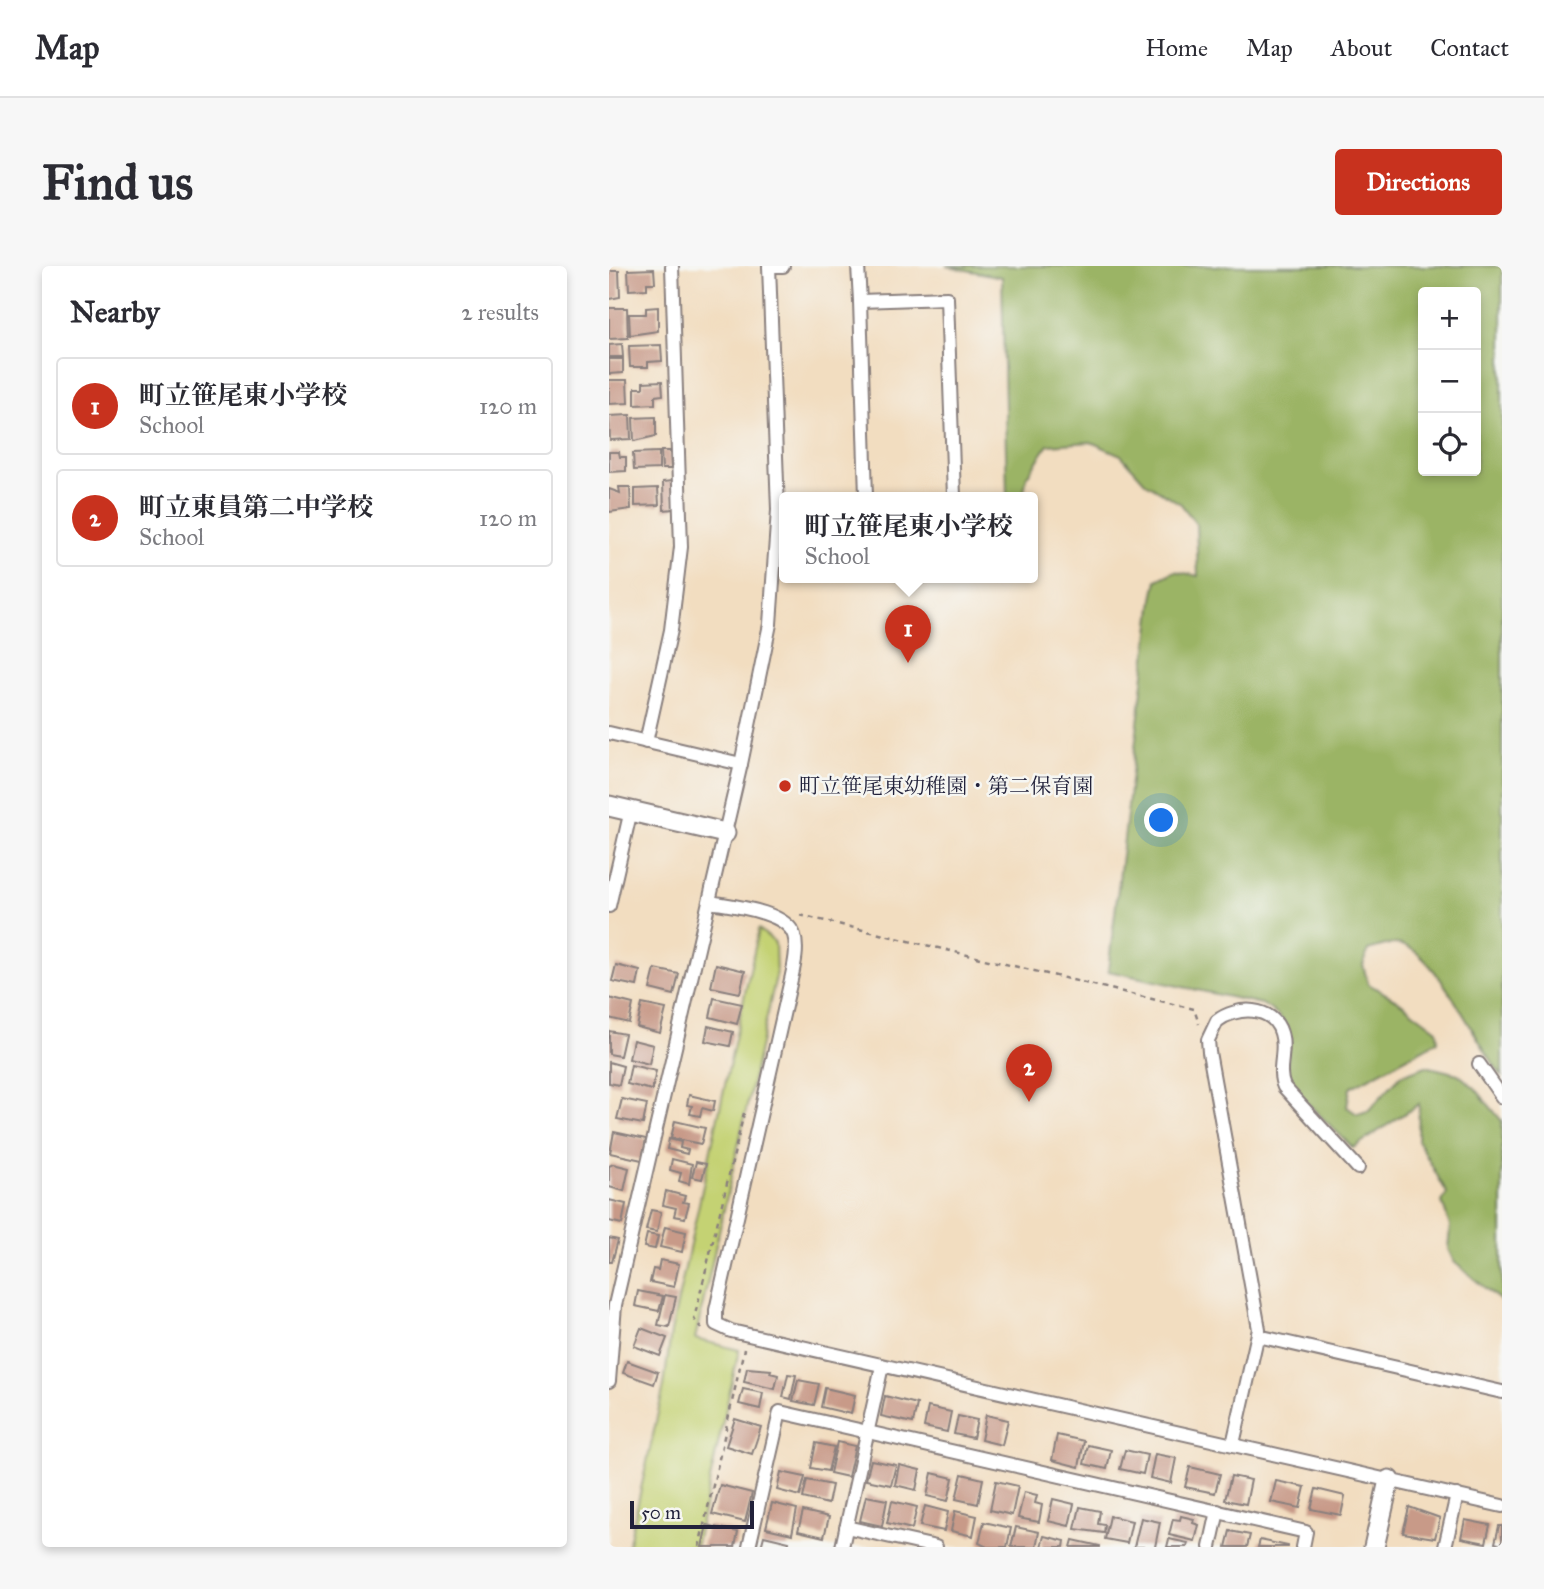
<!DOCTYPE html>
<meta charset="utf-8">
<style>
:root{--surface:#fff;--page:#f7f7f7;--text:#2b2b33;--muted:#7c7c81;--line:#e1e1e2;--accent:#c8321e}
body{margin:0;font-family:"IM FELL Great Primer","Noto Serif JP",serif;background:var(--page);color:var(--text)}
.controls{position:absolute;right:21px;top:21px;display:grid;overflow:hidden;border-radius:7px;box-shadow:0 4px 10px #0003}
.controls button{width:63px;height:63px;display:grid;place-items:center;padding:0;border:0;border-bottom:2px solid var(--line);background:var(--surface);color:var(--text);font:35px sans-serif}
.scale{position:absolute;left:21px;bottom:18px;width:124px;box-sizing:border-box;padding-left:7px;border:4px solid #22223b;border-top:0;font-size:19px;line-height:24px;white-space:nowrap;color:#22223b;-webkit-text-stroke:5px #f6f6f2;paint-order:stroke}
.you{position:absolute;left:553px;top:555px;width:24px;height:24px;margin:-18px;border:5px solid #fff;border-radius:50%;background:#1a73e8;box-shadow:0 0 0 10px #1a73e833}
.badge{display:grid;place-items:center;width:46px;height:46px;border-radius:50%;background:var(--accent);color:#fff;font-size:23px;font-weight:700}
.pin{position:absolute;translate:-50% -58px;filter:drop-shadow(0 2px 4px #0008)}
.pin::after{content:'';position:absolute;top:37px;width:24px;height:21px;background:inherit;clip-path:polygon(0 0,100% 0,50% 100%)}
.popup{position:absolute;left:170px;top:226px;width:259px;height:91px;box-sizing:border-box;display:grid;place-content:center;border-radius:7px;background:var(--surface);filter:drop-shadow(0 2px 5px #0005);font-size:23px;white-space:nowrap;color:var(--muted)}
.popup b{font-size:26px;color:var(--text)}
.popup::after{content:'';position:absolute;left:50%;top:100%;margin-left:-14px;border:14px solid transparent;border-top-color:var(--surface)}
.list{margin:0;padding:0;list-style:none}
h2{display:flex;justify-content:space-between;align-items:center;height:91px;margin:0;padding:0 28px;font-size:30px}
h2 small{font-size:23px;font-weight:400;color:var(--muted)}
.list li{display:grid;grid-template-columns:46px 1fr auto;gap:21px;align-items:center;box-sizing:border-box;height:98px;margin:0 14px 14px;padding:0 14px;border:2px solid var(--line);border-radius:7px}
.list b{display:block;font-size:26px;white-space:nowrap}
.list p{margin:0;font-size:23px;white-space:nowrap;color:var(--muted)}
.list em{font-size:23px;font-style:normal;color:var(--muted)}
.icon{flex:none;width:38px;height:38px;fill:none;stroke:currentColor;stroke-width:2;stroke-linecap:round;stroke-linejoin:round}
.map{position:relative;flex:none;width:893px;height:1281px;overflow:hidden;border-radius:7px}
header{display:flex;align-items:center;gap:42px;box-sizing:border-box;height:98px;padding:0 35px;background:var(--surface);border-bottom:2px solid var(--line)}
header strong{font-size:33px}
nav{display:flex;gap:38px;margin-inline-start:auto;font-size:24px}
.intro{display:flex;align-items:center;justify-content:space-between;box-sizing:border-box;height:168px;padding:0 42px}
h1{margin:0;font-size:49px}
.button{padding:18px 32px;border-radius:7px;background:var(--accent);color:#fff;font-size:24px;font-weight:700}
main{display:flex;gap:42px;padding:0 42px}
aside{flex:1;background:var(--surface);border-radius:7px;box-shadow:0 4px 10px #0003}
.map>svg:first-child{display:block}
.green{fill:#c4d273;stroke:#737a57;stroke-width:2}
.forest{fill:#9bb465;stroke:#5e6b50;stroke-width:2;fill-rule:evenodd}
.building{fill:#c89a88}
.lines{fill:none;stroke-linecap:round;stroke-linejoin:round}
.street-casing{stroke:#8a807e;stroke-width:16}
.secondary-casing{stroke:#8a807e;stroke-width:23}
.path{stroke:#8a807e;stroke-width:2.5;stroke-dasharray:5 5;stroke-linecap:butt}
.street{stroke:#fff;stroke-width:12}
.secondary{stroke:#fff;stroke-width:19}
.poi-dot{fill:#c8321e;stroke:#f6f6f2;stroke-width:2.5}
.labels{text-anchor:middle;stroke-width:5;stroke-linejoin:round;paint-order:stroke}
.poi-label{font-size:21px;fill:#22223b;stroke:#f6f6f2;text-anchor:start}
</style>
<header>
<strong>Map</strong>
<nav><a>Home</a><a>Map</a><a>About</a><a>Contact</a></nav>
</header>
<div class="intro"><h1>Find us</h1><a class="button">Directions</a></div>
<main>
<aside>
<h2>Nearby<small>2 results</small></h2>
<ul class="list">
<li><span class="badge">1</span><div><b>町立笹尾東小学校</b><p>School</p></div><em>120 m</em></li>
<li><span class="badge">2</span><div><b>町立東員第二中学校</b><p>School</p></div><em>120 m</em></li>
</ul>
</aside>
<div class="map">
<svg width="893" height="1281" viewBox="0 0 893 1281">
<rect width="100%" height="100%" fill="#f6f6f2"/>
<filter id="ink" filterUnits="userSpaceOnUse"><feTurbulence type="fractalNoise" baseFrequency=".0143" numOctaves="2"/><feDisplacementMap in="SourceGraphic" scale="14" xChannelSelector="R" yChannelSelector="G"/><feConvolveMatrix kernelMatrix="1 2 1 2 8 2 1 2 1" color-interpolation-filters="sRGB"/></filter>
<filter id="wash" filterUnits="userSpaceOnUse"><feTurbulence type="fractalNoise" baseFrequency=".00686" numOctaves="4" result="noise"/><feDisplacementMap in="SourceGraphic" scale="28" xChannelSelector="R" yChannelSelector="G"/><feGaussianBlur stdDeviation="1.57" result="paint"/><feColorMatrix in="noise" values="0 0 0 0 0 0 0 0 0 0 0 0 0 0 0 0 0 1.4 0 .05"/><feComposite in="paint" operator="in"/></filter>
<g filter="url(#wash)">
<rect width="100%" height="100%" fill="#f2ddc0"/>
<!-- green -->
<path class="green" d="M150,663L166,677L167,710L86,1073L130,1084L86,1281H19L55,1120L62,1066Z"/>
<!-- forest -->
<path class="forest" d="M337,0H893V810C869,780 829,691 796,680C784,675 770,681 759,684L754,699L759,718L788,734L828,764L829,775L741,822L738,841L748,848L759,845L792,809L817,800L849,808L866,822L893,855V1036L845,996L839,983L841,960L833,936L838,927L809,875L810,838L744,882L680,819C670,781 699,766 653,738L499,705L544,333L548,314L566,305L589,310L587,258L572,238L537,217L512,189L482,176L439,179L418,210L414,231H398L393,11ZM814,26H867V205H814Z"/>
<g id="blocks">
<!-- building -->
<g class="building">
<path d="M45,3L46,17H38V23L20,24L19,4Z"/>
<path d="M0,5H10L11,31L0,33Z"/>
<path d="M49,41V65L21,69L20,48H37V42Z"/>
<path d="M0,42H18L19,72L0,73Z"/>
<path d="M13,78L14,91H0V79Z"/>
<path d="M52,79L53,95L39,96V101H21L20,80Z"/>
<path d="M0,93H14V107L0,108Z"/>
<path d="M0,114H18L19,137L0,138Z"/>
<path d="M53,115L54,129L46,130V138L26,139V122H34V116Z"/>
<path d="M21,149L22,173L1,174L0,150Z"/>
<path d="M47,151V170L25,175L24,152Z"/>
<path d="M52,185H61L62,203H53Z"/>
<path d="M0,186H10L11,191H17V205L0,206Z"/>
<path d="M50,186V203L25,204L24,187Z"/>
<path d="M64,215L65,243L55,244L54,216Z"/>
<path d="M10,221H21L22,243L0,246V223L11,227Z"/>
<path d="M49,222L50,239L26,240V223Z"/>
<path d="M107,698L136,705L131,727L102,721Z"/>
<path d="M7,699L31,705L28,720L3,715Z"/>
<path d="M46,703L70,708L65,729L41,723Z"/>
<path d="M0,732L24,738L20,757L0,752Z"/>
<path d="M105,732L133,738L128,758L101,751Z"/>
<path d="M33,738L57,743L51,767L28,761Z"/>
<path d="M99,760L124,766L121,780L96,775Z"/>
<path d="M0,765L16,768L11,790L0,788Z"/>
<path d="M24,774L44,779L40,798L20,793Z"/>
<path d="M0,796L14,800L10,819L0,817Z"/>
<path d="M22,799L47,805L43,824L18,818Z"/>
<path d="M80,829L106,835L104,845L93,842L91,850L81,848L83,840L78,839Z"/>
<path d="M13,833L38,838L34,858L8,853Z"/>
<path d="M66,855L96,862L92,878L62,872Z"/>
<path d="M5,866L37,873L33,894L1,887Z"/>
<path d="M60,873L72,876L71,882L79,884L78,888L58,883Z"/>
<path d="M63,893L83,898L80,918L70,915L72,907L61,904Z"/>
<path d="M87,896L97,898L93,913L83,911Z"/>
<path d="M4,898L20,902L15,925L0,921V900Z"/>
<path d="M57,925L76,930L74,936L80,937L76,952L65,950L67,942L54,939Z"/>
<path d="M0,934L17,938L13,958L0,955Z"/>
<path d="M42,944L52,946L48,966L37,964Z"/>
<path d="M56,961L77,966L73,986L51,981Z"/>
<path d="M38,968L49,970L46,983L35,981Z"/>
<path d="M0,972L9,974L3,996H0Z"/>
<path d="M51,994L70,998L65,1021L41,1016L44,1003L49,1004Z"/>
<path d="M29,1025L54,1030L50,1045L26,1040Z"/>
<path d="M56,1029L67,1031L60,1061L49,1059Z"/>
<path d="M32,1062L58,1072L51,1090L25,1080Z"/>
<path d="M18,1095L49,1106L45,1118L14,1107Z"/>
<path d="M138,1102L162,1104L161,1107L169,1109L166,1123L135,1116Z"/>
<path d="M179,1108L187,1109L182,1133L174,1131Z"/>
<path d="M189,1114L210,1118L205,1139L184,1135Z"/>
<path d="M216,1122L246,1129L242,1148L212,1141Z"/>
<path d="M134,1123L154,1127L151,1143L130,1138Z"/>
<path d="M276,1130L308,1138L304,1157L272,1150Z"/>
<path d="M319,1141L342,1146L338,1166L315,1161Z"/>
<path d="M377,1149L399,1154L393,1179L372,1174Z"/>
<path d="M349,1150L368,1154L364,1172L345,1168Z"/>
<path d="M126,1153L152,1161L143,1188L117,1180Z"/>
<path d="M448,1169L475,1175L470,1201L443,1194Z"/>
<path d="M228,1176L246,1180L239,1211L221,1207Z"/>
<path d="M207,1177L225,1181L219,1205L202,1202Z"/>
<path d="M479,1179L502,1184L498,1203L475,1198Z"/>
<path d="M516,1184L538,1189L534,1208L511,1203Z"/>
<path d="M546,1188L567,1192L562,1217L541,1212Z"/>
<path d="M262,1194L287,1199L282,1219L257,1214Z"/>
<path d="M290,1199L311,1204L307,1224L286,1219Z"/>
<path d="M581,1201L611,1208L606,1227L576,1221Z"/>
<path d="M172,1206L196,1211L191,1230L168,1224Z"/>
<path d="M323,1207L344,1212L339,1235L318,1230Z"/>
<path d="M353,1208L374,1213L369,1238L347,1233Z"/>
<path d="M622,1210L642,1214L637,1238L616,1234Z"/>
<path d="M198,1214L223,1219L219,1238L194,1232Z"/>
<path d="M387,1215L409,1220L403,1249L381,1244Z"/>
<path d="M667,1215L696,1221L691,1242L662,1236Z"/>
<path d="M111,1219L143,1227L136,1256L103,1248Z"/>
<path d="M707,1223L736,1230L732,1249L702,1243Z"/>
<path d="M415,1226L428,1229L426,1237L433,1239L430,1256L409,1252Z"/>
<path d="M257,1230L278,1234L273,1260L251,1255Z"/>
<path d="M444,1233L465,1238L460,1260L439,1255Z"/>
<path d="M283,1235L308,1241L303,1263L278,1257Z"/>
<path d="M163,1237L188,1243L183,1268L157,1262Z"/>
<path d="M316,1240L339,1246L335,1265L311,1260Z"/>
<path d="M471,1241L491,1245L489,1258L496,1259L495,1267L466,1263Z"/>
<path d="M800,1241L831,1252L826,1272L794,1267Z"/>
<path d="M194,1245L220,1251L215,1271L189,1265Z"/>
<path d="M346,1245L368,1250L364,1270L342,1265Z"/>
<path d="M501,1250L523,1255L518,1277L496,1273Z"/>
<path d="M572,1250L585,1253L584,1257L590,1259L586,1275L560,1269L564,1253L571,1254Z"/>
<path d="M532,1252L551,1256L546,1281H525Z"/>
<path d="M856,1254L881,1259L877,1277L852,1272Z"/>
<path d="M375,1256L402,1262L398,1281H378L370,1277Z"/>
<path d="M98,1259L129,1266L126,1281H93Z"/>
<path d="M890,1260H893V1279L886,1277Z"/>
<path d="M407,1261L430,1266L427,1281H402Z"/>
<path d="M621,1265L641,1269L638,1281H617Z"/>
<path d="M155,1270L180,1276L179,1281H152Z"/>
<path d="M435,1270L456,1275L455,1281H432Z"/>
<path d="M560,1273L579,1277L578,1281H558Z"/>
<path d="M464,1274L491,1280V1281H462Z"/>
<path d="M651,1274L679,1280V1281H649Z"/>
</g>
</g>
</g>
<g filter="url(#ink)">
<use href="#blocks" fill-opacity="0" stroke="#8a807e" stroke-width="2"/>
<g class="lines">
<defs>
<g id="street">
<path d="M160,0H174"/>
<path d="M249,0L251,35L338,32L345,231"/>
<path d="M251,35L257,231"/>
<path d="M0,467L132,498"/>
<path d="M37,476L62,364L72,281L63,0"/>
<path d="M101,636C123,640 177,645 185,669C190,684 184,704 181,718L107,1044V1058L122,1065L893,1240"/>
<path d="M0,640L22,544"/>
<path d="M870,798L893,831"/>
<path d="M649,1070L893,1126"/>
<path d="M0,1115L6,1039L132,498L161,358L169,244L160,0"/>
<path d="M624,1178L650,1063L600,786L599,774L608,755C627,740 664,739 672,767C678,785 667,803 675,821L749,902"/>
<path d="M237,1261L327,1281"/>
<path d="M140,1281L171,1146L697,1266L694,1281"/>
<path d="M233,1281L273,1100"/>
<path d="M601,1281L609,1245"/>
<path d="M836,1281L848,1229"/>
</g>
<g id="secondary">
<path d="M0,540L116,567"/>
<path d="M765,1281L780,1214"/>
</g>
</defs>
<!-- street casing -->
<use href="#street" class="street-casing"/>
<!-- secondary casing -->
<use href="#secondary" class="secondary-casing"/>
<!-- path -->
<g class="path">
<path d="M191,649L585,743L590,758"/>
<path d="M93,1063L85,1053L135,847"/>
<path d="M90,1281L135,1083"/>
</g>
<!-- street -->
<use href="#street" class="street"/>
<!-- secondary -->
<use href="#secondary" class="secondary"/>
</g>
</g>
<!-- markers -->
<circle class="poi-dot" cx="176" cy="520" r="7"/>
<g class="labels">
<!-- poi labels -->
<g class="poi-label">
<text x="190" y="527">町立笹尾東幼稚園・第二保育園</text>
</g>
</g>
</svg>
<div class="controls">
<button>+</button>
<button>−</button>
<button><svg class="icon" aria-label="locate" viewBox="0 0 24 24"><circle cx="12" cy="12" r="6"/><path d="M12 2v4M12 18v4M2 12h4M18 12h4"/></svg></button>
</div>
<div class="scale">50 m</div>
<div class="you"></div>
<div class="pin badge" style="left:299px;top:397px">1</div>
<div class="popup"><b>町立笹尾東小学校</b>School</div>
<div class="pin badge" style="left:420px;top:836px">2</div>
</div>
</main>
